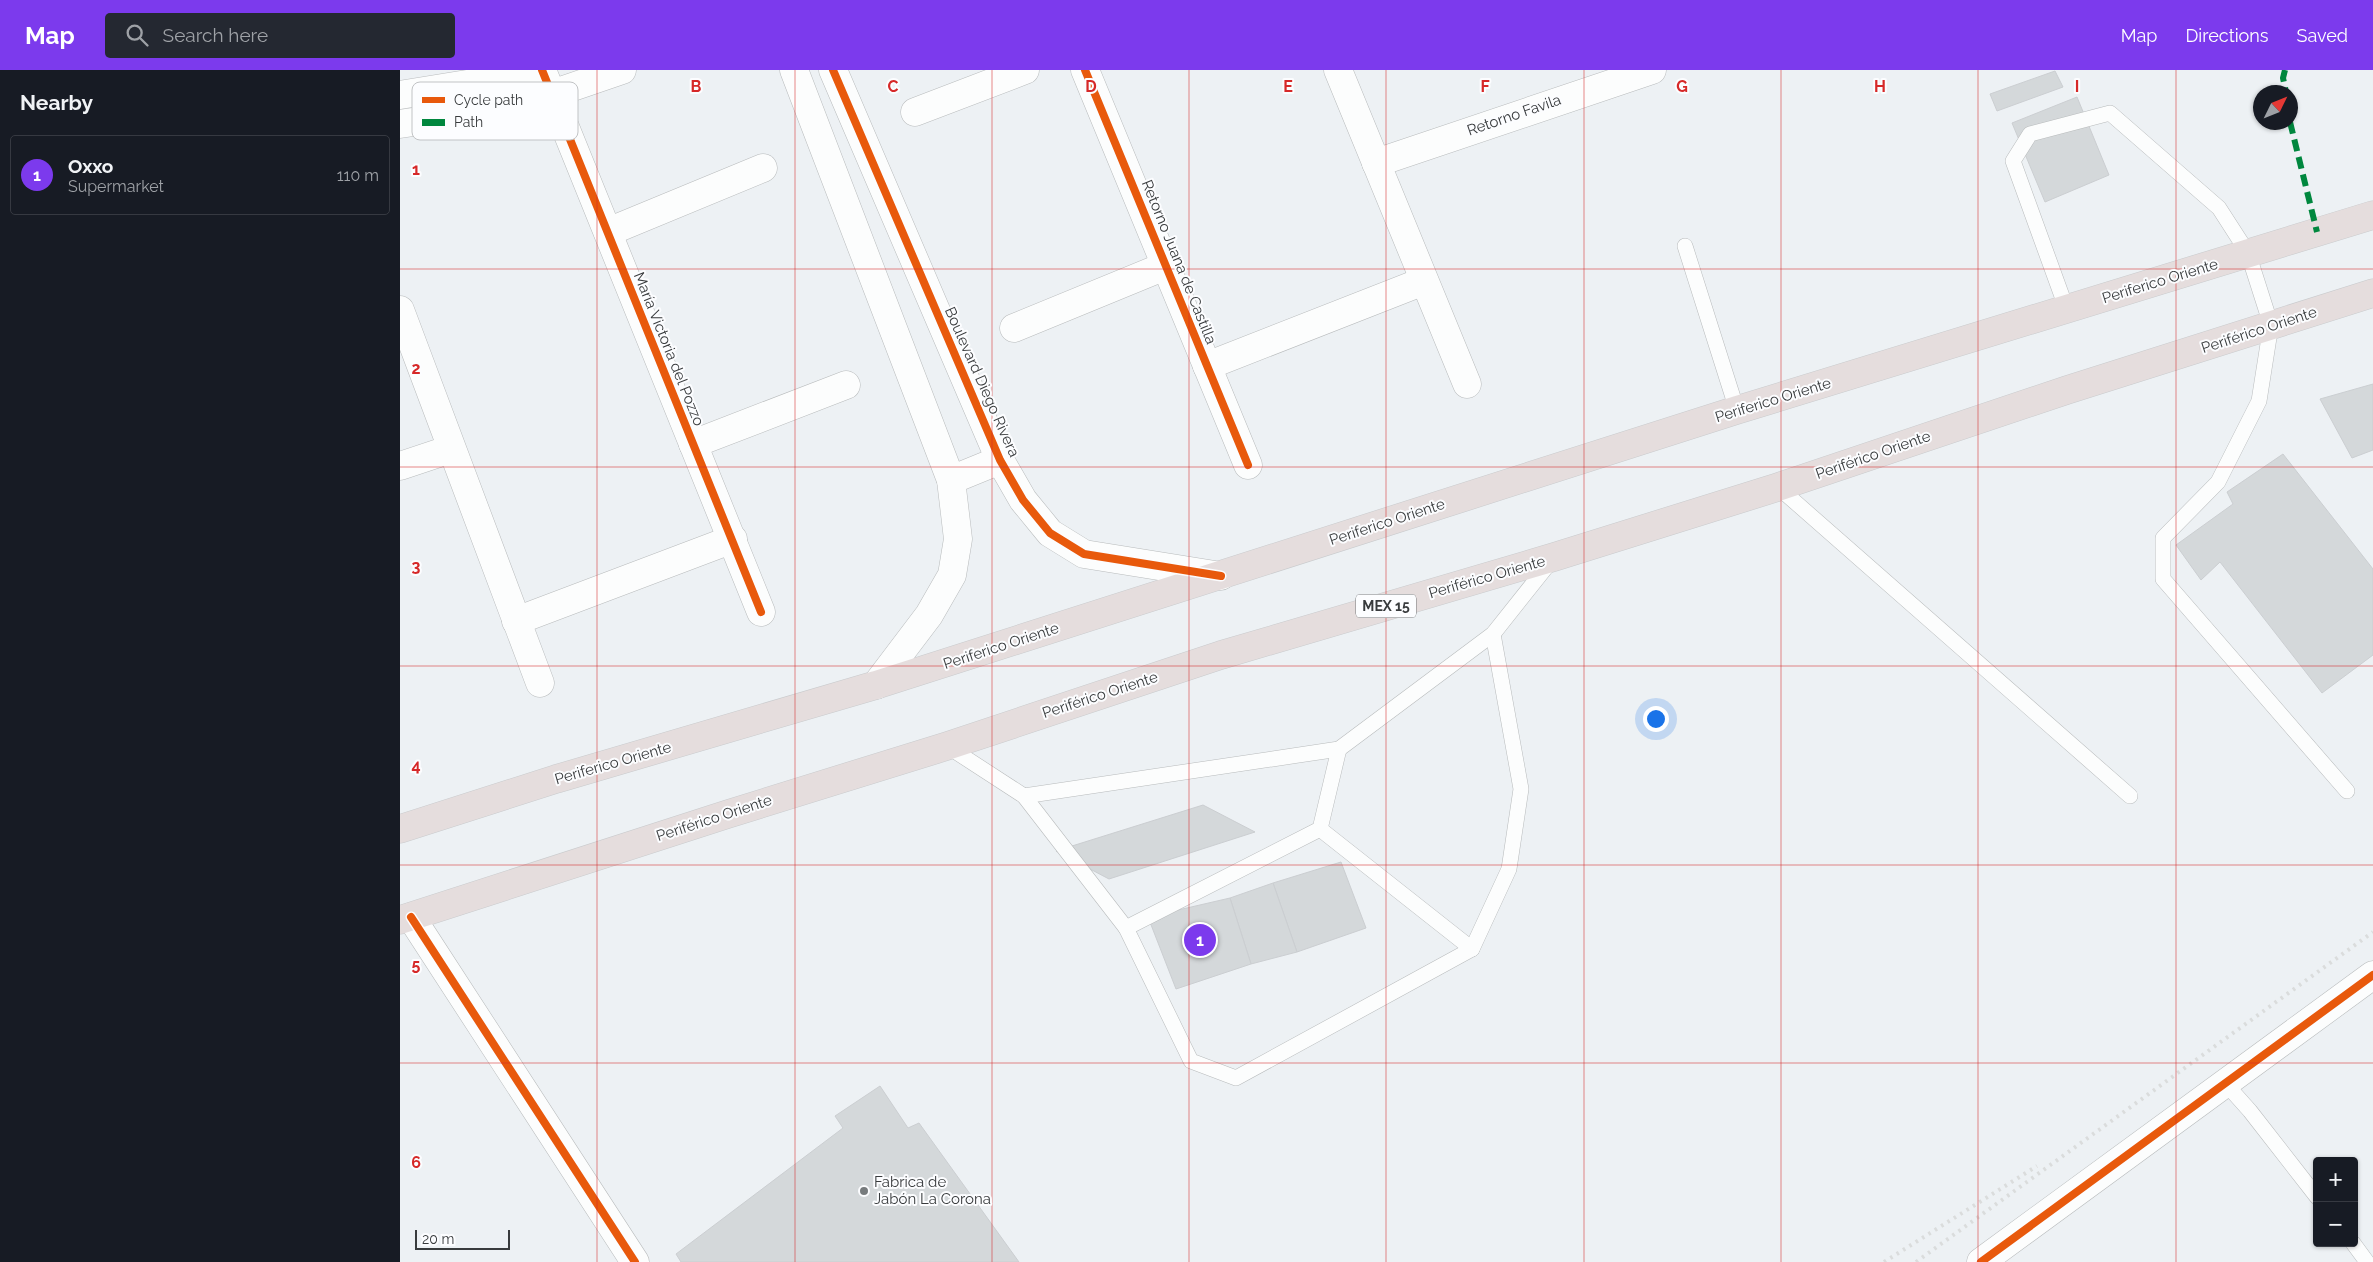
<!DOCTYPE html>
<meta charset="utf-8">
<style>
:root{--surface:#171b24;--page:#242831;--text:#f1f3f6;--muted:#9ea1a6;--line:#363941;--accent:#7c3aed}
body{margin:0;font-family:Raleway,sans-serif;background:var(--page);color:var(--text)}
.controls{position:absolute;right:15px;bottom:15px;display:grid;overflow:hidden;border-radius:5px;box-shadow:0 1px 4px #0004}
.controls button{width:45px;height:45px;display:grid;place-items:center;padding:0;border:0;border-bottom:1px solid var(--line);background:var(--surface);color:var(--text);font:25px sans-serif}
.compass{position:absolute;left:1853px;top:15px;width:45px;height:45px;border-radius:50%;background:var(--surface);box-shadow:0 1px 4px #0004;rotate:47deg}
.scale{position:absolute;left:15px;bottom:12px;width:95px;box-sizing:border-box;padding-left:5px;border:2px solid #383b3d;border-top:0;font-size:14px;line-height:18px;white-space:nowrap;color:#383b3d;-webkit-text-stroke:4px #fcfdff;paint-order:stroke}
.you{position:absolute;left:1255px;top:648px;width:18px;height:18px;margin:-12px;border:4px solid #fff;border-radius:50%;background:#1a73e8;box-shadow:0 0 0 8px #1a73e833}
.badge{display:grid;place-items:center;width:32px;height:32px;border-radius:50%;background:var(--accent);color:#fff;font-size:16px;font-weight:700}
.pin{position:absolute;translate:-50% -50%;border:2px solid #fff;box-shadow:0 1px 5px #0006}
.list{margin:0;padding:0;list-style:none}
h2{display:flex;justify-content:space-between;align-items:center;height:65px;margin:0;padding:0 20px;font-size:21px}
h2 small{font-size:16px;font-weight:400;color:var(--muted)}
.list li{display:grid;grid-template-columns:32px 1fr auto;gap:15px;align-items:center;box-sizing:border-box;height:80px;margin:0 10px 10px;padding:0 10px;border:1px solid var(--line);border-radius:5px}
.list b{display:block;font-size:19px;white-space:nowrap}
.list p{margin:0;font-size:16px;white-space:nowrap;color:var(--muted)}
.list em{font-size:16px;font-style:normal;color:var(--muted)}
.icon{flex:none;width:28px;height:28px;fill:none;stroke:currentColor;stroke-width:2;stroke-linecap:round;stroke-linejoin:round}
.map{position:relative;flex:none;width:1973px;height:1192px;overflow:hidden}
header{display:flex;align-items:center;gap:30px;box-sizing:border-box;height:70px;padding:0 25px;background:var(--accent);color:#fff}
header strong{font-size:24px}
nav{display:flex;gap:28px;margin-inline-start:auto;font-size:18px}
.search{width:350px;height:45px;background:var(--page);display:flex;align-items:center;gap:12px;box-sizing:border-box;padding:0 18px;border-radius:5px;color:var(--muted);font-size:19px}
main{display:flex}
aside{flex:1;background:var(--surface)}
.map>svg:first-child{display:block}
.building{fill:#d4d8da;stroke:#cbced1}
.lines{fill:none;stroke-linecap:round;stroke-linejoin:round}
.lane-casing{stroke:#b8bbbc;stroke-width:16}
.street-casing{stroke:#b8bbbc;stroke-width:29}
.secondary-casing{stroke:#b8bbbc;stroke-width:29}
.highway-casing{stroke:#c9cbcd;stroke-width:29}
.lane{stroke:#fcfdfd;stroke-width:15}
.street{stroke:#fcfdfd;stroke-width:28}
.secondary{stroke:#fcfdfd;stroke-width:28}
.highway{stroke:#e5dddd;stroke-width:28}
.rail{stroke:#dadcdc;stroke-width:4;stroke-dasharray:2.5 5;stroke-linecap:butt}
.quiet{stroke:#00873e;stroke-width:6;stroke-dasharray:12 6;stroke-linecap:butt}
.cycleway-casing{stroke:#fcfdff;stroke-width:11}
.cycleway{stroke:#e8590c;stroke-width:8}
.grid{fill:none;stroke:#d62828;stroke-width:1;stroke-opacity:0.55}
.poi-dot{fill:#777b7d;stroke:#fcfdff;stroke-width:2}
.labels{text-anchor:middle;stroke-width:4;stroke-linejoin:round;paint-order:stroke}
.shield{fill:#fcfdff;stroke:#737577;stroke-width:1}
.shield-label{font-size:14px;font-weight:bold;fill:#383b3d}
.street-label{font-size:15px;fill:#383b3d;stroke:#fcfdff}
.poi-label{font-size:15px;fill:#383b3d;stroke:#fcfdff;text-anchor:start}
.key{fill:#fcfdff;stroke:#c1c3c5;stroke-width:1}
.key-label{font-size:14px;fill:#383b3d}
.grid-label{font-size:16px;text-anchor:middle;font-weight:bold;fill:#d62828;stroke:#fcfdff;stroke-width:4;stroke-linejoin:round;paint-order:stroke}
</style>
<header>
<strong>Map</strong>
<div class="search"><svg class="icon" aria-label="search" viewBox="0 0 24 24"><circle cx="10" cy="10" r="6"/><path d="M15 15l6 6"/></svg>Search here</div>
<nav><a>Map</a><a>Directions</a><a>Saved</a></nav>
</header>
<main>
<aside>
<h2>Nearby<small></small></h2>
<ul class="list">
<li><span class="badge">1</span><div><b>Oxxo</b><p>Supermarket</p></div><em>110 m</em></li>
</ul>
</aside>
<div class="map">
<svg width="1973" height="1192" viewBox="0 0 1973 1192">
<rect width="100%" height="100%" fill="#edf1f4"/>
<!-- building -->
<g class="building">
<path d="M1655,1L1663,17L1597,41L1590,24Z"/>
<path d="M1677,27L1709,105L1645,132L1612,53Z"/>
<path d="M1973,314V380L1952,388L1920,329Z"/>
<path d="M1883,384L1973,499V585L1922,623L1820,492L1801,510L1776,475L1833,434L1827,422Z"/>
<path d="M803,735L855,762L709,809L656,781Z"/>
<path d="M941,792L966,858L897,882L873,813Z"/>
<path d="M873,813L897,882L851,894L830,828Z"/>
<path d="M830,828L851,894L776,919L748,847Z"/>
<path d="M480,1016L508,1058L519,1053L619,1192H281L276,1184L443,1058L435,1046Z"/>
</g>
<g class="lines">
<defs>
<g id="lane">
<path d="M1285,176L1337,340"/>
<path d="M1667,240L1613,91L1630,64L1710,43L1819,138L1848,183L1871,255L1859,331L1818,412L1763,468V509L1947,721"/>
<path d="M1378,417L1730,726"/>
<path d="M547,676L624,726L939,679L1093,564L1151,491"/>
<path d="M624,726L726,858L920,759L939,679"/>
<path d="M920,759L1072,879"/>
<path d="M726,858L791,991L836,1008L1072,879L1109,799L1121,719L1093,564"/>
<path d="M1825,1013L1850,1041L1917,1127"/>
<path d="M1953,1173L1967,1192"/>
</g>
<g id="street">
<path d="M142,0L361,542"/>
<path d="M685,0L848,395"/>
<path d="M938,0L1067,314"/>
<path d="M0,25L98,9L128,0"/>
<path d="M515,42L625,0"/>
<path d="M0,54L114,37L222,0"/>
<path d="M976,93L1252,0"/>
<path d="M208,162L363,98"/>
<path d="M0,240L140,613"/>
<path d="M614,258L765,196"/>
<path d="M807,296L1024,211"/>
<path d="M293,374L446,315"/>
<path d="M0,396L51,379"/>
<path d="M116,551L333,469"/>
<path d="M11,847L235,1192"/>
<path d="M1581,1192L1973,905"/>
</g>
<g id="secondary">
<path d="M394,0L551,410L558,469L552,505L529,545L476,615"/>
<path d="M433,0L600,390L623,430L650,463L684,484L821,506"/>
<path d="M551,410L600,390"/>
</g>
<g id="highway">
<path d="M0,759L156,709L476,615L1337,340L1973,145"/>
<path d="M0,850L328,744L547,676L821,585L1154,487L1378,417L1667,320L1973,223"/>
</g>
</defs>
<!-- lane casing -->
<use href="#lane" class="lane-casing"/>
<!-- street casing -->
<use href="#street" class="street-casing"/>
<!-- secondary casing -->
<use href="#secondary" class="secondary-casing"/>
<!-- highway casing -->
<use href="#highway" class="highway-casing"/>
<!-- lane -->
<use href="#lane" class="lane"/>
<!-- street -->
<use href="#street" class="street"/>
<!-- secondary -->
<use href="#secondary" class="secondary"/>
<!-- highway -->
<use href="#highway" class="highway"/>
<!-- rail -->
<g class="rail">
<path d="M1484,1192L1637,1096"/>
<path d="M1516,1192L1973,862"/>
</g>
<!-- quiet -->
<g class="quiet">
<path d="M1885,0L1883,8L1886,22"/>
<path d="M1890,52L1917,162"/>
</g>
<defs>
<g id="cycleway">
<path d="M142,0L361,542"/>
<path d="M433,0L600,390L623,430L650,463L684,484L821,506"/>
<path d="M685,0L848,395"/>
<path d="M11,847L235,1192"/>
<path d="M1581,1192L1973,905"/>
</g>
</defs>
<!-- cycleway casing -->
<use href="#cycleway" class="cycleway-casing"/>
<!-- cycleway -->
<use href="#cycleway" class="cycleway"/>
</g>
<!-- grid -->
<path class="grid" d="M197,0V1192M395,0V1192M592,0V1192M789,0V1192M986,0V1192M1184,0V1192M1381,0V1192M1578,0V1192M1776,0V1192M0,199H1973M0,397H1973M0,596H1973M0,795H1973M0,993H1973"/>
<!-- markers -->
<circle class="poi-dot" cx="464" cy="1121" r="5"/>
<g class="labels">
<!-- shield labels -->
<rect class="shield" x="956" y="524.5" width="60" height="23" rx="4"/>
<g class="shield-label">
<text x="986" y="541">MEX 15</text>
</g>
<!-- street labels -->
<g class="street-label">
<text transform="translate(1114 45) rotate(-19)" y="5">Retorno Favila</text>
<text transform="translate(779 192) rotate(68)" y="5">Retorno Juana de Castilla</text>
<text transform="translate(1760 211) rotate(-17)" y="5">Periferico Oriente</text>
<text transform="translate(1859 260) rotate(-18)" y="5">Periférico Oriente</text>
<text transform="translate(269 279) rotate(68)" y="5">María Victoria del Pozzo</text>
<text transform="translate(582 312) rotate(66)" y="5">Boulevard Diego Rivera</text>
<text transform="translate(1373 330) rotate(-17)" y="5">Periferico Oriente</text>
<text transform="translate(1473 385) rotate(-19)" y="5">Periférico Oriente</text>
<text transform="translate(987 452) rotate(-18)" y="5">Periferico Oriente</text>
<text transform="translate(1087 507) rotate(-16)" y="5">Periférico Oriente</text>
<text transform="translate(601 576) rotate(-18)" y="5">Periferico Oriente</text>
<text transform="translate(700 625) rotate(-18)" y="5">Periférico Oriente</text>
<text transform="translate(213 693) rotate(-16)" y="5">Periferico Oriente</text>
<text transform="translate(314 748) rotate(-18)" y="5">Periférico Oriente</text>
</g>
<!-- poi labels -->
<g class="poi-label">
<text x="474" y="1117">Fabrica de<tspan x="474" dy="17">Jabón La Corona</tspan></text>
</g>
</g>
<!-- legend -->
<rect x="12" y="12" width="166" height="58" rx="8" class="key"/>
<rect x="22" y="27" width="23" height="6" fill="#e8590c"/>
<rect x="22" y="49" width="23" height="7" fill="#00873e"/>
<g class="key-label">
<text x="54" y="35">Cycle path</text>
<text x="54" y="57">Path</text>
</g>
<g class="grid-label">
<text x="296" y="22">B</text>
<text x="493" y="22">C</text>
<text x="691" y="22">D</text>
<text x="888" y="22">E</text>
<text x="1085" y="22">F</text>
<text x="1282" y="22">G</text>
<text x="1480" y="22">H</text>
<text x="1677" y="22">I</text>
<text x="16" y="105">1</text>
<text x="16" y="304">2</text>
<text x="16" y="502">3</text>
<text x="16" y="701">4</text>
<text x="16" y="900">5</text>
<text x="16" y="1098">6</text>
</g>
</svg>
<div class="controls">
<button>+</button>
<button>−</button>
</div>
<svg class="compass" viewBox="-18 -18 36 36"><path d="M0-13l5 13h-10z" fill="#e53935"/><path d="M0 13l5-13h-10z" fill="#9ea1a6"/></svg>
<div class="scale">20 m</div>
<div class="you"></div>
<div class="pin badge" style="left:800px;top:870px">1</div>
</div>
</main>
